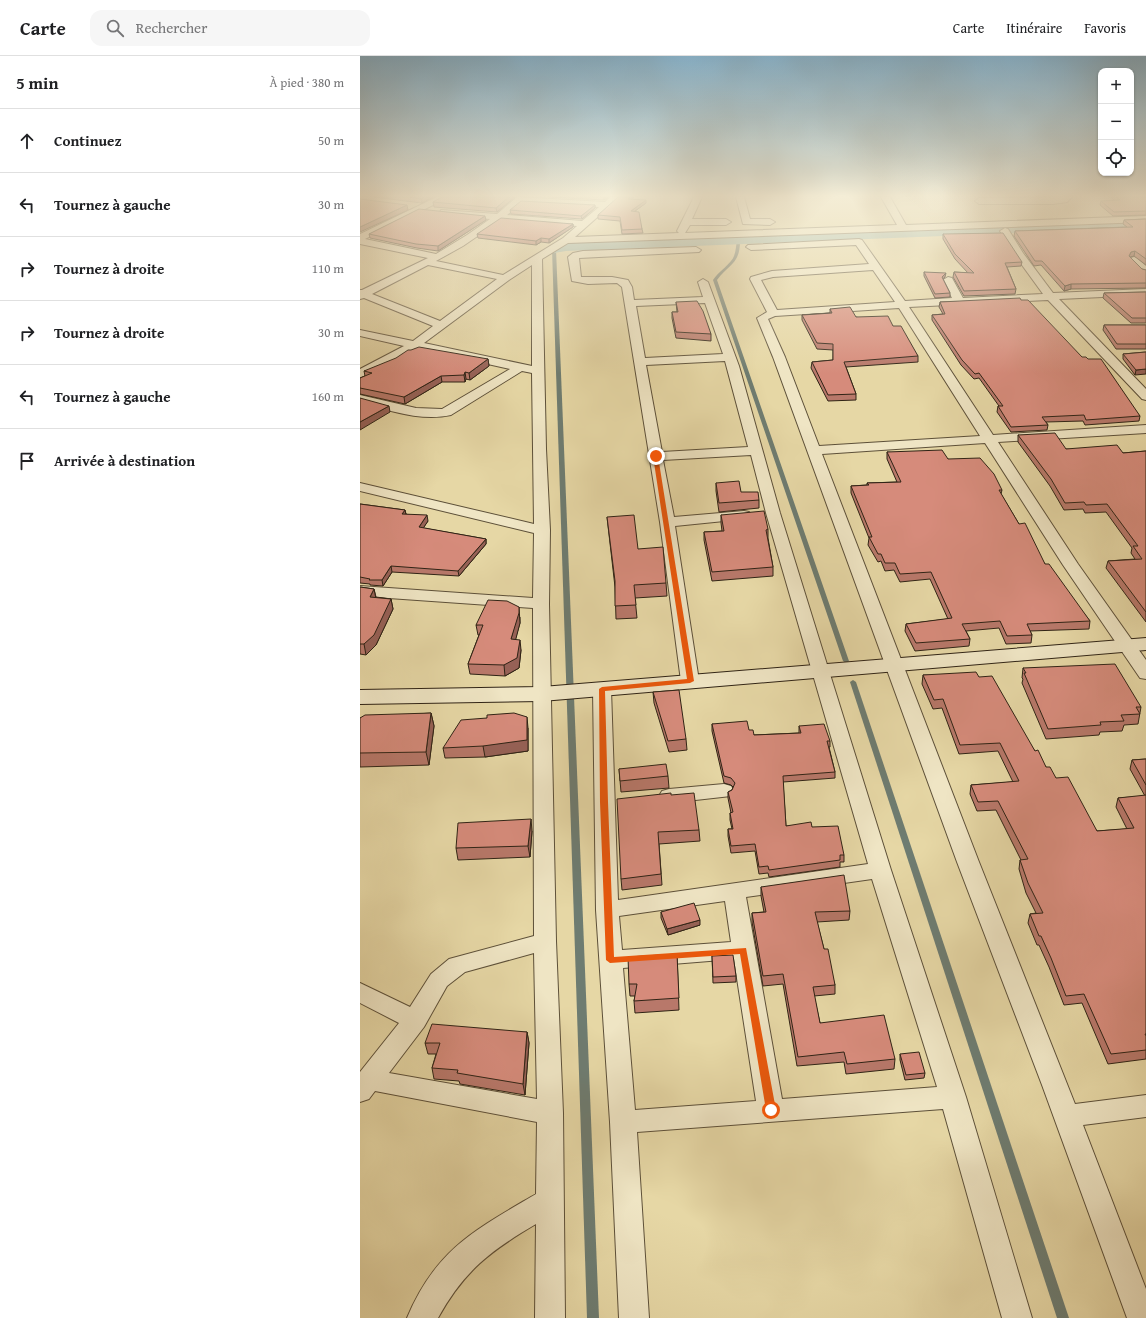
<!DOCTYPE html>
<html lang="fr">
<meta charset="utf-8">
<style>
:root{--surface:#fff;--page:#f6f6f6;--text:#202124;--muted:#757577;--line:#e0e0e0}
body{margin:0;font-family:"Gentium Book Plus",serif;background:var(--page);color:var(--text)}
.controls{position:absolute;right:12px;top:12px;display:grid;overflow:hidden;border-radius:8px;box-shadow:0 1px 3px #0004}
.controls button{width:36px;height:36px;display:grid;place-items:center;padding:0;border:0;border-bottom:1px solid var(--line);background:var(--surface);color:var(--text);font:20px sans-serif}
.stop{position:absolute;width:12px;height:12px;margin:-9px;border:3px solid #ea580c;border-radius:50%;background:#fff}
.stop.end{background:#ea580c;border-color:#fff;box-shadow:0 1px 4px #0008}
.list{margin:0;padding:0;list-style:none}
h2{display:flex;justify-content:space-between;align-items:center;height:52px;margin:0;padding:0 16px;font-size:17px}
h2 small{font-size:13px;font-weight:400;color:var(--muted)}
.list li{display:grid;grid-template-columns:26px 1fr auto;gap:12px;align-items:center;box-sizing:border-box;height:64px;padding:0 16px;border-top:1px solid var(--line)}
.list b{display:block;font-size:15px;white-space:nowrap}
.list em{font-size:13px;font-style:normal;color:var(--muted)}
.icon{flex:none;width:22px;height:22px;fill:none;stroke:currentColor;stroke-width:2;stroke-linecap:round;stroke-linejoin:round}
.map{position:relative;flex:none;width:786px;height:1262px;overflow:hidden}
header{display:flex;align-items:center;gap:24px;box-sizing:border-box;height:56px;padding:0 20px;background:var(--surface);border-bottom:1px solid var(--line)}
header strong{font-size:19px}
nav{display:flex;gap:22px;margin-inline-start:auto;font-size:14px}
.search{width:280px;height:36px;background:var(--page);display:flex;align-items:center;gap:10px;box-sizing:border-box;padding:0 14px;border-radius:12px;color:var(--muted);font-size:15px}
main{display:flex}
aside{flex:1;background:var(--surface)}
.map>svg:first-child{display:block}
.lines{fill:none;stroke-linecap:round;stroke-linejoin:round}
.stream{fill:#6e7c71;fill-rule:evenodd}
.canal{fill:#98b8af;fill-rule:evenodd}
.street-casing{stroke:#5d5039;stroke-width:2}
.secondary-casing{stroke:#2f2315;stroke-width:2}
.street{fill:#efe5c4;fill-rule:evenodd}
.secondary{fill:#efe5c4;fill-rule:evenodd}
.wall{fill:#b8786a;stroke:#2f2315}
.shaded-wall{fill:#966156;stroke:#2f2315}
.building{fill:#d68b7b;stroke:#2f2315}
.route{fill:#ea580c}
</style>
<header>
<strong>Carte</strong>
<div class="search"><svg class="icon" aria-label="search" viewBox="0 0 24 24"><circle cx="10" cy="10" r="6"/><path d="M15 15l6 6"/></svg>Rechercher</div>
<nav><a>Carte</a><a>Itinéraire</a><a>Favoris</a></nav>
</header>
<main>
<aside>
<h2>5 min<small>À pied · 380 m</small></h2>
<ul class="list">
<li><svg class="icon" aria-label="ahead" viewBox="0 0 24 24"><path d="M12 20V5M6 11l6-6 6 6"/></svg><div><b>Continuez</b></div><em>50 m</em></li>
<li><svg class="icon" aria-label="left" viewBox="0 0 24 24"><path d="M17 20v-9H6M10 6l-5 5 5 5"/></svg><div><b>Tournez à gauche</b></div><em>30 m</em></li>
<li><svg class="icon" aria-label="right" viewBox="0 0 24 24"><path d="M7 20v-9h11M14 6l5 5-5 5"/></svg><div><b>Tournez à droite</b></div><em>110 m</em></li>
<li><svg class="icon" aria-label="right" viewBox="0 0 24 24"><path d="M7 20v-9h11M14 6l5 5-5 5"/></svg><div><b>Tournez à droite</b></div><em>30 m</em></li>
<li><svg class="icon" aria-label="left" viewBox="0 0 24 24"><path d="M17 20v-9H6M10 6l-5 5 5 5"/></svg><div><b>Tournez à gauche</b></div><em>160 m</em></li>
<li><svg class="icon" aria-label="arrive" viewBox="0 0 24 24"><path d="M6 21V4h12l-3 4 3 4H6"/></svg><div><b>Arrivée à destination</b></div></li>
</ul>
</aside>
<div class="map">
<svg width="786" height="1262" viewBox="0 0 786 1262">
<rect width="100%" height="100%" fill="#e6d7a5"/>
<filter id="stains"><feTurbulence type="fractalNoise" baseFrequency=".005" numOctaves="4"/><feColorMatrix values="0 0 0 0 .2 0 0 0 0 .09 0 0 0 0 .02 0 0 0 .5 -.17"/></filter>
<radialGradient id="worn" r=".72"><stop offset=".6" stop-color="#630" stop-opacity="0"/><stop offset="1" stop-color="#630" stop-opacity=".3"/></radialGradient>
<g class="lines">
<!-- stream -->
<g class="stream">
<path d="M377,184L380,185C380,208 369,208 357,224L489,605L488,606L486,607L483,605L353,224C358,216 372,207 374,200C376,195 376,189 377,184Z"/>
<path d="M194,192L196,193L239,1262H227L192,193Z"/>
<path d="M493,624L496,626L709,1262H697L490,626Z"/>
</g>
<!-- canal -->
<path class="canal" d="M786,164V172L206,195L194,197L190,196L188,193L190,190L206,187Z"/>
<defs>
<g id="street">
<path d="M77,141H89L5,183L76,198L107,179L130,163L84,159L80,156L81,154L137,158L157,141L245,146L250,141H260L215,181L319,177L317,175L334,141H342L332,163H366L371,166L366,169H330L325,177L537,169L521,141H530L546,169L786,160V166L208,187L182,203L186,393L190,474L189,548L196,885L203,1057L205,1262H175L176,1168C130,1195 104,1215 78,1262H47C76,1193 115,1174 176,1138L177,1066L15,1035L9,1043L0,1046V1016L39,967L0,947V927L50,951L71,918L89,903L174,880L173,552L0,540V530L173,542L174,477L0,435V427L174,468L172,317L162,315L91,359C61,366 29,354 0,347V339L56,352L82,353L150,313L56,292L0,322V313L44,290L0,280V274L53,285L73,270L4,242L0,243V234H2L68,202L0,188V178ZM161,147L239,151L222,165L147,159ZM141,164L217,170L203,182L143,219L76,205L103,190ZM68,209L137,223L80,265L12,238ZM172,209V310L64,287L149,224ZM174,897L177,1043L29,1017L64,971L87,930L105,916Z"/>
<path d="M376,141H384L390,163H410L415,166L410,169L383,168Z"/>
<path d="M712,141L707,146L693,148H619L615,145L619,142Z"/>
<path d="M645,172L648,173L663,197L693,237L786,233V239L699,243L786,333V344L782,343L688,244L549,251L633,379L786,369V377L638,386L718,508L786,604V623L780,622L703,509L625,387L462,398L619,806L715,1048L786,1039V1061L723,1069L786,1233V1262H767L682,1029L597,806L413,301L397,262L407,256L390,223L391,221L412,215L509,208L496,189L391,194L386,191L388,189L499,183L502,184L545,245L592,242L583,224L588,221L592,222L603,242L683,238L654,198L640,175ZM513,214L535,246L417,254L401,224L413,221ZM539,252L620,380L459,390L425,301L408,263L415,260Z"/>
<path d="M336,191L341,194L339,196L219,202L221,221H252L268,224L272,231L274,244L343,241L338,226L343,223L348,226L379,310L420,457L469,615L531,814L606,1041L672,1262H642L583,1053L277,1076L289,1262H259L250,1066L236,854L233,633L236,629L242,628L248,629L251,633L258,844L508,808L406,457L391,399L303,404L314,461L384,455L389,456L391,459L389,462L384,463L315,470L339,625L336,629L330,630L324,629L321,625L300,466L262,231L257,227L228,228L212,225L208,201L213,197L223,195ZM345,247L363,298L285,302L276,250ZM365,305L388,391L302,396L286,309ZM512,823L577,1031L422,1043L386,841ZM365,845L371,886L262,894L259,860ZM374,903L396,1045L275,1054L263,912Z"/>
<path d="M774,201L777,202L786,210V218L782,217L769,204L771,202Z"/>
<path d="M364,728L371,730L374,735L371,740L309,747L302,745L299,740L302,735L309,733Z"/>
</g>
<path id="secondary" d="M786,582V594L182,645L0,648V634L182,631Z"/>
</defs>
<!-- street casing -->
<use href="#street" class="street-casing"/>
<!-- secondary casing -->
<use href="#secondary" class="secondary-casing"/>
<!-- street -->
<use href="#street" class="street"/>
<!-- secondary -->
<use href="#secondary" class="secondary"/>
</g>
<!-- wall -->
<g class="wall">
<path d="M14,141H73L62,147Z"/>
<path d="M155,141L137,156L74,151L73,146Z"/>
<path d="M190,141H248L244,144Z"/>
<path d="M274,141L272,143L286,147L275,155L282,173L283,177L262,178L260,165L238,163V159Z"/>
<path d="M751,141H786V159L753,160L740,149L741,145H755Z"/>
<path d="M235,149V152L222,163L151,158L150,154Z"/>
<path d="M786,163V209L774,200L770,201L782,213L786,214V232L711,233L704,235L681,209L674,210L654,180L655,175L767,171L763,168L764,164Z"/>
<path d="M126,164L78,195L57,192L10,182L9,178Z"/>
<path d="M213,168V171L189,187L181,186L176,189L118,182L117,178Z"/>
<path d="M583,178L662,206L661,210L647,211L656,233L655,238L604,240L593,221L594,216L608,217L595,203L583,183Z"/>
<path d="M564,216L585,221L583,223L590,237V241L575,242L564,220Z"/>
<path d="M786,236V267H771L743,242L744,237Z"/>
<path d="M661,244L722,301L780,360L779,365L725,369L723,365L686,366L688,369L687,374L651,376L637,356L638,350H639L619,322L614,323L601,309L572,264V259L583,258L579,251L580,246Z"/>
<path d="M316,246L351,278V285L316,282L312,262V256H317Z"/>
<path d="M470,253L496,261L533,270L558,300V306L486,311L496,338V344L468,345L451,312L452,306L473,304V294L457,293L442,264V259L470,257Z"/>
<path d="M744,269H786V293H756L743,274Z"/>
<path d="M786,296L775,319L763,303V298Z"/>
<path d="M128,303L129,310L110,324L106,323L105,326H82L45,348L0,338V322L5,320L4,315Z"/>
<path d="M658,379L706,393L763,397L786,395V566L746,512L748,505L775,503L771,497L772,492L746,456L725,457L723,453L704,454L690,430L658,386Z"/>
<path d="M527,396L588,403L642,434L641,438L659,468L685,508L730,565L729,573L670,575L672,579L671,587L646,588L639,572L606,575L610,583L609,590L555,595L545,575L546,568L588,563L570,523L540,526L534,514L525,515L521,505L518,506L508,489L509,482L491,437V430L507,429V427L537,426L527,403Z"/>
<path d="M356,427L399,444V452L359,456L356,435Z"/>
<path d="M0,448L45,454L46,458L68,465L63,472L126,483V488L99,520L32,516L23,530L10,529V528L0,527Z"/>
<path d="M361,459L408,473V482L413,511V520L352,525L344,484V476L362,475L361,467Z"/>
<path d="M247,461L278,493L306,527L307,540L275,542L277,562L256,563L255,531Z"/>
<path d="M0,531L14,533L16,541L31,543L33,553L16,589L6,599L0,598Z"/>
<path d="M160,561V567L155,584L161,594L159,612L145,620L110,618L108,608L119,579H118L116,569Z"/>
<path d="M663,612L781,651L778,668L764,669L762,675L740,676L739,679L686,683L662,627L663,623L662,622Z"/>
<path d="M563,619L619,621L675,695L686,711L696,722L737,775L767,773L756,751L758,742L785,740L770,713L772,704L786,703V1003L748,1008L722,947L704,949L689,911L679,889H677L668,867L670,858L676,857L666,837L659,813L660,804H661L636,754L617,755L610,738L611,729L653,726L638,695L599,698L582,652L573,653L562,628Z"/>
<path d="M293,636L326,683L327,694L309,696L294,647Z"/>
<path d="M71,657L74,670L69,709L0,711V662Z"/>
<path d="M127,662L168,672V695L125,701L85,702L83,692Z"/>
<path d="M352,668L389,674L394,679L439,677V670L470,685V691H469L475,716V722L423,726L426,770L452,771L484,799V806H480V811L409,821L408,817L399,818L395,795L371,797L368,780V773H372L370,764V757H371L368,742V736L372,734L373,731L371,729L364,727L352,675Z"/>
<path d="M259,713L308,720L309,732L261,736Z"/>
<path d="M311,739L339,774L340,785L299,788L302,829L262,834L261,823Z"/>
<path d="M172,775L170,801L98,804L96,792Z"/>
<path d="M401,831L490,855L489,864L457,866L464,893L475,929V938L454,940L460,967L535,1003L534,1013L486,1018L484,1006L437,1010L423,928L403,930L392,866V857L404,856L401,840Z"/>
<path d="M301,856L340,869L308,879L301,862Z"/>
<path d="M317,898L319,954L275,957L274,945L275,940H270L269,928Z"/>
<path d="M352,900L376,920V926L353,927Z"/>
<path d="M167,976L169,987L165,1039L100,1028L99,1025L74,1023L72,1012L76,998H68L65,987Z"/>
<path d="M540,998L565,1017L564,1022L545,1024L540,1004Z"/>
</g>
<!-- shaded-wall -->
<g class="shaded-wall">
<path d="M64,141H73L62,147L61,143Z"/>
<path d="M149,141H155L137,156L136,152Z"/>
<path d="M244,141H248L244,144Z"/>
<path d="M270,141H274L268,146V143Z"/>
<path d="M286,144V147L271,158V155Z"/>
<path d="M47,149L48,154L0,176V171Z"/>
<path d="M235,149V152L222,163L221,160Z"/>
<path d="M125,160L126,164L78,195V190Z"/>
<path d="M213,168V171L189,187V183Z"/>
<path d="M181,182V186L176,189V185Z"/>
<path d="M775,195L774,200L770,201L768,205L769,200L771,196Z"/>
<path d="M586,217L585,221L582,225V221Z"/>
<path d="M711,228V233L704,235L705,230Z"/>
<path d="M128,303L129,310L110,324L109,317Z"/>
<path d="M786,313V318L775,319L776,314Z"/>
<path d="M105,316L106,323L105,326L104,319Z"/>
<path d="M81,320L82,326L45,348L44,341Z"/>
<path d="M29,350L30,356L0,374V366Z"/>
<path d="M45,454L46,459L42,458Z"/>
<path d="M67,459L68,465L60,477L59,471Z"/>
<path d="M126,483V488L99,520L98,515Z"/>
<path d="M31,510L32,516L23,530L22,524Z"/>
<path d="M14,533L16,543L10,541Z"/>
<path d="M31,543L33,553L16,589L6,599L4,588Z"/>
<path d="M159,551L160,567L153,594L151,583Z"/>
<path d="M160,584L161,594L159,612L145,620L144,609Z"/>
<path d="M71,657L74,670L69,709L66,696Z"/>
<path d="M167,661L168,672V695L125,701L123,690Z"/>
<path d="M171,763L172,775L170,801L168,790Z"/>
<path d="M340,864V869L308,879L307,873Z"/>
<path d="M167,976L169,987L165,1039L163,1028Z"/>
</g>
<!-- building -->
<g class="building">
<path d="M50,141H64L61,143Z"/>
<path d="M82,141H149L136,152L73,146Z"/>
<path d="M258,141H270L268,143L286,144L271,155L279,156L282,173L262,174L260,161L238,159Z"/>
<path d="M756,141H786V155L754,156L741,145L760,144Z"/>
<path d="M0,143L47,149L0,171Z"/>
<path d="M161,145L235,149L221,160L150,154Z"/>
<path d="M59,153L125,160L78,190L56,188L9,178Z"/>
<path d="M141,162L213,168L189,183L181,182L176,185L117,178Z"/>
<path d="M786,163V203L775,195L771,196L769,200L782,213L786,214V227L711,228L705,230L682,205H675L655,175L773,171L764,164Z"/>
<path d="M643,177L662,206L645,207L656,233L604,235L594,216L614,217L595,198L583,178Z"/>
<path d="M564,216L586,217L582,221L590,237L575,238Z"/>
<path d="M786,236V262H772L744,237Z"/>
<path d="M660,242L661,244H668L722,301H726L728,303H741L780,360L726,364L724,359L682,361L688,369L651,371L638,350H643L619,317L615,318L602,304L572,259L585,258L580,246Z"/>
<path d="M337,245L343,255L351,278L316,276L312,256H318L316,246Z"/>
<path d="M490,251L496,261L528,260L533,270H541L558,300L484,306L496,338L468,339L452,306L473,304V288L457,287L442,259L472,257L470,253Z"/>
<path d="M744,269H786V288H757Z"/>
<path d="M59,291L128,303L109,317L105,316L104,319L81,320L44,341L0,332V322L12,317L4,315L36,302L48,294H51Z"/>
<path d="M786,296V313L776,314L763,298Z"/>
<path d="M0,342L29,350L0,366Z"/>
<path d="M695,377L706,393L757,389L763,397L786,395V556L748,505L782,503L773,490H778L747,448L726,449L724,446L705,447L691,423L658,379Z"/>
<path d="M582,394L588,403L620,402L634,418L642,434H639L659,468L665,467L685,508H689L730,565L667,568L672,579L647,580L640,565L602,568L610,583L556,587L546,568L592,562L571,516L540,518L535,507H525L521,498H518L509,481H512L491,430L509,429L507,427L541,426L527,396Z"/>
<path d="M379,425L381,436H398L399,444L359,447L356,427Z"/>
<path d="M0,448L45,454L42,458L67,459L59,471L126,483L98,515L31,510L22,524H9L10,523L0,521Z"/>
<path d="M404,455L408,473L406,474L413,511L352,516L344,476L364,475L361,459Z"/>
<path d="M274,459L278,493L303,491L306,527L274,529L276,549L255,550V525L247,461Z"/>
<path d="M0,531L14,533L10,541L31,543L14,579L4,588H0Z"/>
<path d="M128,544L147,545L159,551V557L151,583L160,584L157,602L144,609L108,608L123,569H116Z"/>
<path d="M755,608L781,651H776L780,658L761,659L764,665L740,666L741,669L688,673L664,617H666L663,612Z"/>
<path d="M616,616L619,621L632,620L675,695L678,694L686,711H690L696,722L708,721L737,775L774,772L758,742L786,739V978H785L786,980V994L751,998L724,938L706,940L691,902L681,880H679L670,858L683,857L668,827L660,804L668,803L638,745L618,746L611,729L659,725L640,687L600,689L583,643L574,644L563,619Z"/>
<path d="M319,634L326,683L308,685L293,636Z"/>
<path d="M71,657L66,696L0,697V662L5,659Z"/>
<path d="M154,657L167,661V684L123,690L83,692L101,664L127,662V659Z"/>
<path d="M387,665L389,674H393L394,679L441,677L439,670L464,668L470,685H467L475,716L423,720L426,770L451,766L452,771L478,770L484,799H480V804L409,814L408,810L399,811L395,788L371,790L368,773H373L370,757L373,756L368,736L372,734L375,727L371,722L364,720L352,668Z"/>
<path d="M786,703V729L772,704Z"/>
<path d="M306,708L308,720L260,725L259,713Z"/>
<path d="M311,737V739L334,737L339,774L298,776L301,818L261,823L257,743Z"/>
<path d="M171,763L168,790L96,792L98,767Z"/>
<path d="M484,819L490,855L455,856L464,893H468L475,929L453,931L460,967L524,959L535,1003L487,1008L484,996L438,1001L423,918L403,920L392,857L406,856L401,831Z"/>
<path d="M334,847L340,864L307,873L301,856Z"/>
<path d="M317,898L319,942L274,945L277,928H269L268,901Z"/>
<path d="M373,899L376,920L353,921L352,900Z"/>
<path d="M72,968L167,976L163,1028L97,1017L98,1014L72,1012L80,987H65Z"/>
<path d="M559,996L565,1017L546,1019L540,998Z"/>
</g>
<!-- sky -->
<linearGradient id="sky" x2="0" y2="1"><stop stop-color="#88b6d1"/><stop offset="0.44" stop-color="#f4edd6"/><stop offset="1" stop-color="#f4edd6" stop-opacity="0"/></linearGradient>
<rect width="786" height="318" fill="url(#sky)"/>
<!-- route -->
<path class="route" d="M296,399L298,400L334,625L330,627L245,635L248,746L254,901L386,892L416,1054L414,1057H408L406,1054L380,898L250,907L246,904L240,746L239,633L242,631L327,623L293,400Z"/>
<rect width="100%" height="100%" filter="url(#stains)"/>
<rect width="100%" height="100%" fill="url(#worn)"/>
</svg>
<div class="controls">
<button>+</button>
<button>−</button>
<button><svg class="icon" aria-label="locate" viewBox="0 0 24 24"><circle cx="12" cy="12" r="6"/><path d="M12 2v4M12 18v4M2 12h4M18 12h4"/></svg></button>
</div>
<div class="stop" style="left:411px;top:1054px"></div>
<div class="stop end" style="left:296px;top:400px"></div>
</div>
</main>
